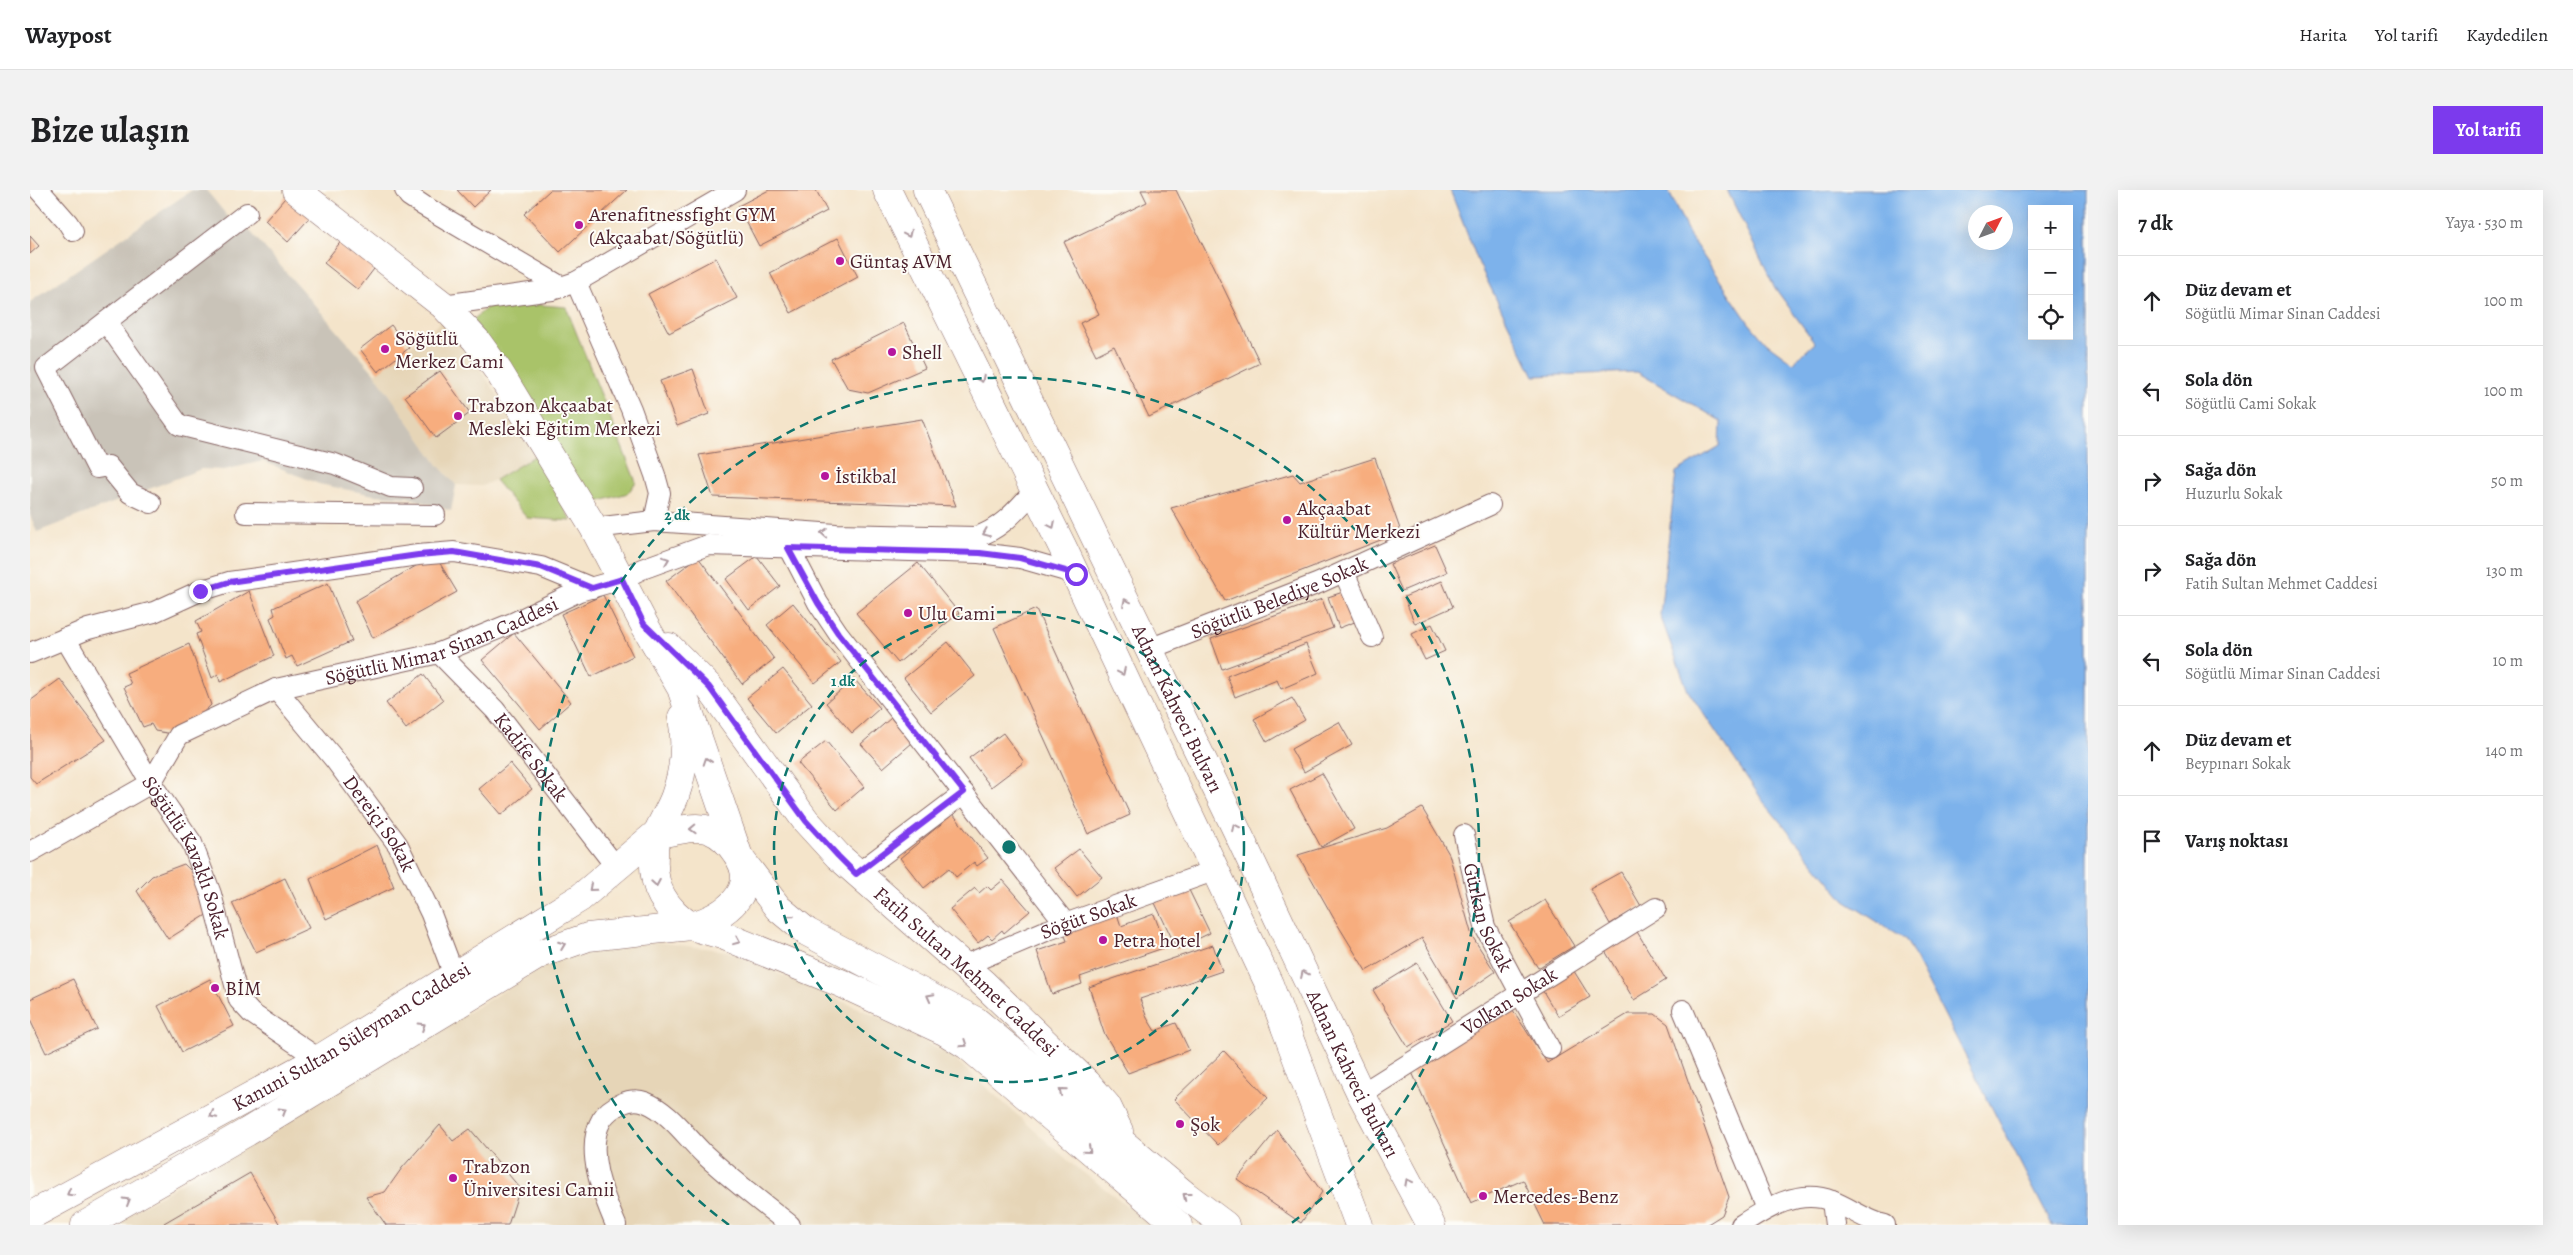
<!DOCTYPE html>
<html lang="tr">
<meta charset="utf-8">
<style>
:root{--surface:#fff;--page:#f2f2f2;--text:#202124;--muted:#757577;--line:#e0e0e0;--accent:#7c3aed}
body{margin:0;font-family:Alegreya,serif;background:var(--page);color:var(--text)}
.controls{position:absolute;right:15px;top:15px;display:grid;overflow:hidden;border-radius:0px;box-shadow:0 5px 20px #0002}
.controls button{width:45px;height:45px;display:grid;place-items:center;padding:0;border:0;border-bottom:1px solid var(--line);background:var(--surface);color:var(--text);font:25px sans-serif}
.compass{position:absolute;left:1938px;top:15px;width:45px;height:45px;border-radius:50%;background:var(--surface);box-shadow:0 5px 20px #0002;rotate:48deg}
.stop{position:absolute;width:15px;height:15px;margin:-11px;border:4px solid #7c3aed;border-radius:50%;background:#fff}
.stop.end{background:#7c3aed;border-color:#fff;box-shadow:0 1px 5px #0008}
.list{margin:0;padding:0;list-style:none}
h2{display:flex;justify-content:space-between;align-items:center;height:65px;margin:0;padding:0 20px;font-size:21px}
h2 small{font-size:16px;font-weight:400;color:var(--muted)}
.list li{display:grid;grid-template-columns:32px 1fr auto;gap:15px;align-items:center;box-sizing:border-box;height:90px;padding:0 20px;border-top:1px solid var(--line)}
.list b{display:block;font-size:19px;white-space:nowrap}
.list p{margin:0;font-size:16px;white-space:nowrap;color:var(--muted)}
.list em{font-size:16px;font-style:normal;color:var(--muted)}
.icon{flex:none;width:28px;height:28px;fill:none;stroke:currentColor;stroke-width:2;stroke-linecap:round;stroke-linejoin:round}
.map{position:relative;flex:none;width:2058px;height:1035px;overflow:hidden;border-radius:0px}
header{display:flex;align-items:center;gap:30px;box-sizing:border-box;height:70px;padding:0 25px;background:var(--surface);border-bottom:1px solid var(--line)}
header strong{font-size:24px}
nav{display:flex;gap:28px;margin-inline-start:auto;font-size:18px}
.intro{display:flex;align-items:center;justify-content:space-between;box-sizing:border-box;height:120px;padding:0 30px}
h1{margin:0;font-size:35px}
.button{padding:12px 22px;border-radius:0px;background:var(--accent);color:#fff;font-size:18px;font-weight:700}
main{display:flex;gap:30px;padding:0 30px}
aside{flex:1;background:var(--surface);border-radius:0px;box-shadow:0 5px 20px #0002}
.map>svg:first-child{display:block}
.built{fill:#e6d5b7}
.industrial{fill:#c9c3b8}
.green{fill:#a9c369;stroke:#7a714a}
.water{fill:#7db2eb;stroke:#64688b;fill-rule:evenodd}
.building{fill:#f7ad7e}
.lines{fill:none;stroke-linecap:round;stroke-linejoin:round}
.street-casing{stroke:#866463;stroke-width:22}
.secondary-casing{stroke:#866463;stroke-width:29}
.highway-casing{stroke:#866463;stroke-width:29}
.street{stroke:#fff;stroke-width:20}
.secondary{stroke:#fff;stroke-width:28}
.highway{stroke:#fff;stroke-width:28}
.oneway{stroke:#ae9aa0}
.route{stroke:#7c3aed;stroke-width:6}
.ring{fill:none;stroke:#0f766e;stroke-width:2.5;stroke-dasharray:9 6}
.poi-dot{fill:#b5179e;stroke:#fdfcf7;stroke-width:2}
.labels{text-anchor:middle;stroke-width:4;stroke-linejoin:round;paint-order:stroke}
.poi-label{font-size:20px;fill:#4a1f2b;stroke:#fdfcf7;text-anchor:start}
.street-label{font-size:20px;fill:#4a1f2b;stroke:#fdfcf7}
.centre{fill:#0f766e;stroke:#fdfcf7;stroke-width:2.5}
.ring-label{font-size:15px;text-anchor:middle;font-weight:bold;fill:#0f766e;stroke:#fdfcf7;stroke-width:4;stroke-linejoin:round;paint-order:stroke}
</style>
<header>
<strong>Waypost</strong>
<nav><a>Harita</a><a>Yol tarifi</a><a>Kaydedilen</a></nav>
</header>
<div class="intro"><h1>Bize ulaşın</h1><a class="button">Yol tarifi</a></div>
<main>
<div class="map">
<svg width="2058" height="1035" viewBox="0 0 2058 1035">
<rect width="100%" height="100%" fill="#fdfcf7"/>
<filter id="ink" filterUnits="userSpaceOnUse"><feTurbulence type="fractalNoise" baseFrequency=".02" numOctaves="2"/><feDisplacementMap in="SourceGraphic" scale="10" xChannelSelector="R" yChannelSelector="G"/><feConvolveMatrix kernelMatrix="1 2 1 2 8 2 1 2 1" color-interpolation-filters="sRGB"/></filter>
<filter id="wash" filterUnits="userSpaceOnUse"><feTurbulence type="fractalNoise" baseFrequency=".0096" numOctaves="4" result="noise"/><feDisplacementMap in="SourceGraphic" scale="20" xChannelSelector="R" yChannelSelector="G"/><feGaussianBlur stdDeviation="1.12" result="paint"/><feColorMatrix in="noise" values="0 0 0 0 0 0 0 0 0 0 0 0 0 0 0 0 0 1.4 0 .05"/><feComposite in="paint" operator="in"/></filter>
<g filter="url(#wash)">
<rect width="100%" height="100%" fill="#f4e4ca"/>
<!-- built -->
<g class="built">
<path d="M414,130L436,159L508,264L465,290L452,296L426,295L408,275L345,184Z"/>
<path d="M626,752L697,761L848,827L921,866L1043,975L1123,1035H81L536,764Z"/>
</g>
<!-- industrial -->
<path class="industrial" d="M162,0H176L208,39L213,33L345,184L408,275L426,295L421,321L378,307L344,305L289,294L233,271L194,280L171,279L7,342L0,325V112Z"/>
<!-- green -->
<g class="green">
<path d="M474,112L536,117L606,292L598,303L560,314L443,130L462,113Z"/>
<path d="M508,264L541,331L497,328L465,290Z"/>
</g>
<!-- water -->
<path class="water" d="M1420,0H1638L1661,48L1719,133L1736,153L1763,173L1785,153L1745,98L1697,0H2058V1035H2022L1876,750L1815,711L1733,611L1658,501L1630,425L1646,282L1690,256L1691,231L1607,182L1504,186L1449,74ZM2002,19H2039V146H2002ZM1946,22H1976V52H1946Z"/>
<g id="blocks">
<!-- building -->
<g class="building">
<path d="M427,0H461L443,17Z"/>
<path d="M520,0H597L530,62L494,24Z"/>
<path d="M739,0H786L797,21L729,56L708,16Z"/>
<path d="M1111,0H1146L1230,173L1119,227L1084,156L1066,165L1050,133L1069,124L1034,52L1117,12Z"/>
<path d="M261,1L285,22L258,52L235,31Z"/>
<path d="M316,45L350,71L328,100L294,73Z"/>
<path d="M0,46L9,56L0,64Z"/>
<path d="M808,48L828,87L761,123L740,83Z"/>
<path d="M686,68L707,108L639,143L618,104Z"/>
<path d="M874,133L895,178L838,203L818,199L801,169Z"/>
<path d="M361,135L379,158L348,182L330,159Z"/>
<path d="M663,179L679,224L647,236L630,191Z"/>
<path d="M410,181L440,223L406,248L375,206Z"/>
<path d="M892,229L926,316L683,307L669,265Z"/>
<path d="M1345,268L1371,342L1195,411L1141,318L1263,284L1270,292Z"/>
<path d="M1405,355L1417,382L1372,401L1360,374Z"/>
<path d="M405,365L427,402L343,448L325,411Z"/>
<path d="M727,366L750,396L719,420L696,389Z"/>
<path d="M668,367L744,469L712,494L636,391Z"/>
<path d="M888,373L929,423L868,473L826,423Z"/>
<path d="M1412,391L1423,417L1385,434L1374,407Z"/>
<path d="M298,393L322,451L267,476L262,466L256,469L240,428L245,425L243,418Z"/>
<path d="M1319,400L1330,430L1309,438L1298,407Z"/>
<path d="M219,401L244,466L190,492L188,484L182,488L166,444L171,442L166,431Z"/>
<path d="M573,405L603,466L561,487L531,424Z"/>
<path d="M1292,409L1303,438L1192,479L1181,449Z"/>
<path d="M763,413L811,472L785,493L737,435Z"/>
<path d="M1006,419L1100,625L1058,644L964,438Z"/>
<path d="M1402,434L1415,461L1395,470L1382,444Z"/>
<path d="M484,443L541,512L510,539L452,470Z"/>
<path d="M918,452L945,486L901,522L874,488Z"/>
<path d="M159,454L181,515L149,545L125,541L121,534L113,537L94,497L101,494L96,483Z"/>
<path d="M1276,454L1288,483L1251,499L1247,490L1205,507L1197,486Z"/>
<path d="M753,479L782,514L746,543L717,508Z"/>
<path d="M393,484L413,510L376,539L356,513Z"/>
<path d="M30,489L76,550L6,594L0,587V511Z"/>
<path d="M824,489L850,518L822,543L796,513Z"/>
<path d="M1262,508L1275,530L1237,552L1224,529Z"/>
<path d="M861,528L882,553L853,578L831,554Z"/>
<path d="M1309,532L1322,555L1274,582L1261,559Z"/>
<path d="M973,543L994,572L961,597L939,568Z"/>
<path d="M796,551L834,597L807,620L768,573Z"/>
<path d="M480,573L502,599L471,625L449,599Z"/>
<path d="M1292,583L1324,639L1291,657L1260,600Z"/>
<path d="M1392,618L1419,664L1442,746L1465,782L1427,808L1392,748L1336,781L1303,727L1268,665L1357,638Z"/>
<path d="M923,624L958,668L947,676L944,672L926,687L919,678L894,698L870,668Z"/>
<path d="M347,655L364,697L296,729L280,689Z"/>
<path d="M1049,659L1072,687L1047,707L1024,678Z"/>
<path d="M154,674L164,684L178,724L138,749L107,701L122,686Z"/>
<path d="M1591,682L1611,716L1580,734L1560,699Z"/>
<path d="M255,688L279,738L226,762L202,713Z"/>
<path d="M973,690L1000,721L974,743L972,740L962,749L958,745L948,753L920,719L945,698L949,703L957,696L961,700Z"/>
<path d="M1158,698L1180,743L1147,759L1125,713Z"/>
<path d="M1515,710L1544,756L1508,778L1479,732Z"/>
<path d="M1086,721L1091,736L1124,724L1136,757L1050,787L1052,794L1022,804L1007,761L1037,751L1033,740Z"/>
<path d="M1606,740L1636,790L1604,810L1574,759Z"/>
<path d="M1183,755L1192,781L1110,809L1117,828L1125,841L1146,833L1159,860L1098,883L1074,843L1059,797Z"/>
<path d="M1387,773L1422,831L1378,857L1343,800Z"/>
<path d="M1542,778L1560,807L1528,826L1511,798Z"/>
<path d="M43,789L67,839L16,863L0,830V809Z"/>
<path d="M180,789L204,836L152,862L128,816Z"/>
<path d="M1481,817L1517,873L1598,824H1625L1638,834L1699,1007L1692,1025L1676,1035H1515L1493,990L1441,1013L1381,880Z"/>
<path d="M1194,861L1238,908L1188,955L1144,909Z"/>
<path d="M410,935L423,951L440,939L490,998L478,1035H356L336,1007L355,1002L372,978Z"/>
<path d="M1247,940L1292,1002L1271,1033L1207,989Z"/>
<path d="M220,983L250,1035H135L134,1033Z"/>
</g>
</g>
</g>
<g filter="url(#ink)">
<use href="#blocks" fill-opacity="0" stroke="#866463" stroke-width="1"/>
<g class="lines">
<defs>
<g id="street">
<path d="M9,0L38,33L43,41"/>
<path d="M375,0L379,6L394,16L532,97"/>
<path d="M546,92L601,219L625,285L630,303L624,331"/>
<path d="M413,115L522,100L546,92L705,0"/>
<path d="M76,132L149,235L305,274L361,297L382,298"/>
<path d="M121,313L100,303L78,276L67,278L16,178L217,23"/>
<path d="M216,323L405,325"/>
<path d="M564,338L624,331L806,344L946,347C972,339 987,319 1005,300"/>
<path d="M759,357L788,413L808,443L1036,734"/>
<path d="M1314,382L1342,447"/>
<path id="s1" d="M35,448L121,593L162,653L181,704L209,810L221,823L289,869"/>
<path id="s2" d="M1119,459L1289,393L1460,315"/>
<path d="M0,463L58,439L124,422L170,401L199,392L388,365L424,362L511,377L562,398"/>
<path id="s3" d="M409,463L465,520L586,677"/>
<path id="s4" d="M246,499L305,570L368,655L401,724L424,785"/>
<path id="s5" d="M1434,645L1455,737L1520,859"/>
<path id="s6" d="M0,662L121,593L149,545L246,499L409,463L485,432L549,401L592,389L612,379L678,355L949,363L990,368L1046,384"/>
<path d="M827,684L934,603"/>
<path id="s7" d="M933,776L1018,740L1186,680"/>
<path d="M1653,820L1736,1019"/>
<path id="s8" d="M1331,904L1626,718"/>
<path d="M1802,1011L1805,1035"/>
<path d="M586,1035C573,1005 554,959 572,929C580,917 600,906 615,912C640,922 656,947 675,965C702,990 731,1012 760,1035"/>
<path d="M1711,1035C1737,1018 1769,998 1802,1011C1820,1018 1835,1030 1855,1035"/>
</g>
<g id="secondary">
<path d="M266,0L413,115L446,150L469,182L564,338L614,434L651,498L709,667L748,718L777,742L946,831L1155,1005L1195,1035"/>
<path id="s9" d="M639,457L679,497L776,631L808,666L954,794L1057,893L1077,916L1089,941"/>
<path d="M626,644C643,643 662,634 680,640C690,644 700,654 706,663C733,701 693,727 661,736C635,719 622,698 624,666C624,659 624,650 627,644C632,631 640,620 645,606C654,580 657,555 652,527"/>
<path id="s10" d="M0,1026L289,869L550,708L626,644"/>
<path d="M55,1035L217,942L510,764L558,747L661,736L692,745L813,794L914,841L938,856L1148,1035"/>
</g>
<g id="highway">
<path d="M857,0L1033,358L1239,794L1329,1035"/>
<path id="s11" d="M897,0L1206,639L1331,904L1401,1035"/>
</g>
</defs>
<!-- street casing -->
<use href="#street" class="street-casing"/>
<!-- secondary casing -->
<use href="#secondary" class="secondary-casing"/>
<!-- highway casing -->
<use href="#highway" class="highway-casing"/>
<!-- street -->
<use href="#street" class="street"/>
<!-- secondary -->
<use href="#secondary" class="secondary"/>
<!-- highway -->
<use href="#highway" class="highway"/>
</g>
<!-- one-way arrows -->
<defs><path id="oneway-chevron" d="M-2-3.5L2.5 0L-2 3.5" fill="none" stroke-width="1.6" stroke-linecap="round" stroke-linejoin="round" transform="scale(1.25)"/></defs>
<g class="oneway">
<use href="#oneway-chevron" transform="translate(878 44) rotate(65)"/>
<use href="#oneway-chevron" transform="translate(951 189) rotate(63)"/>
<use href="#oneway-chevron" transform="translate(1022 335) rotate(64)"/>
<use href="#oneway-chevron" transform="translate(794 343) rotate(-176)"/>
<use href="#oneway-chevron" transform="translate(956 343) rotate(158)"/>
<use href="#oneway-chevron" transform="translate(636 370) rotate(-21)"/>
<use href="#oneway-chevron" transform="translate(1096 412) rotate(-116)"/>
<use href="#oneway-chevron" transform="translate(1092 482) rotate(65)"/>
<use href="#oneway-chevron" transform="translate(677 571) rotate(-109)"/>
<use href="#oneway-chevron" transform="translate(1205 637) rotate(-116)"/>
<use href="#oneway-chevron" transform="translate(663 639) rotate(178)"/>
<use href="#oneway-chevron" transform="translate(626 693) rotate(80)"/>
<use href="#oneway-chevron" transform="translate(562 698) rotate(139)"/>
<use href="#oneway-chevron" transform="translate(759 728) rotate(-140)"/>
<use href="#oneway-chevron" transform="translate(707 751) rotate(22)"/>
<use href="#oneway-chevron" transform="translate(532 755) rotate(-21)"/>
<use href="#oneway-chevron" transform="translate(1274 784) rotate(-115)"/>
<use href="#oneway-chevron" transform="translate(900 807) rotate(-152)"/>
<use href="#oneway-chevron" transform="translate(392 836) rotate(-32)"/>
<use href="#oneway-chevron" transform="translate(934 854) rotate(34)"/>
<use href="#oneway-chevron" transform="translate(1032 901) rotate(-140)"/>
<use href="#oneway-chevron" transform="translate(253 921) rotate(-31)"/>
<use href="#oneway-chevron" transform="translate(183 925) rotate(152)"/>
<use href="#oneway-chevron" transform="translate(1058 960) rotate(41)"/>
<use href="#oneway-chevron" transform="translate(1378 992) rotate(-118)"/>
<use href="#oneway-chevron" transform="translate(40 1003) rotate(151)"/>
<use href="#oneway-chevron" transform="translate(1156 1006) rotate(-142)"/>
<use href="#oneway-chevron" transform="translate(97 1011) rotate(-30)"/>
</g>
</g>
<g class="lines" filter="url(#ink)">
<!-- route -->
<path class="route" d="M170,401L199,392L388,365L424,362L511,377L562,398L592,389L614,434L679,497L776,631L808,666L826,684L934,602L808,443L788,413L758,358L950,363L990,368L1046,384"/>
</g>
<!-- distance rings -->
<g class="ring">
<circle cx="979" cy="657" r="235"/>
<path d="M699 1035A470 470 0 1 1 1259 1035"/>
</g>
<!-- markers -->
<g class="poi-dot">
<circle cx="549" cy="35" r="5"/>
<circle cx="810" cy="71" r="5"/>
<circle cx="355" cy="159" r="5"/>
<circle cx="862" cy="162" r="5"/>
<circle cx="428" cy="226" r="5"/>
<circle cx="795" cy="286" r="5"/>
<circle cx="1257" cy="330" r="5"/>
<circle cx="878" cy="423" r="5"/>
<circle cx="1073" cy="750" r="5"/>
<circle cx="185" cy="798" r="5"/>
<circle cx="1150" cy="934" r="5"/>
<circle cx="423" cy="988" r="5"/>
<circle cx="1453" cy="1006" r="5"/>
</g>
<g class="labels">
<!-- poi labels -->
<g class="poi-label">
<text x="559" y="31">Arenafitnessfight GYM<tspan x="559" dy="23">(Akçaabat/Söğütlü)</tspan></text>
<text x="820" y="78">Güntaş AVM</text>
<text x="365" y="155">Söğütlü<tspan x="365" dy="23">Merkez Cami</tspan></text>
<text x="872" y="169">Shell</text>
<text x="438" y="222">Trabzon Akçaabat<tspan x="438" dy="23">Mesleki Eğitim Merkezi</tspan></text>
<text x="805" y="293">İstikbal</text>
<text x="1267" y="325">Akçaabat<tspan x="1267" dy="23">Kültür Merkezi</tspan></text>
<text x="888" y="430">Ulu Cami</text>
<text x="1083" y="757">Petra hotel</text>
<text x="195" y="805">BİM</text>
<text x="1160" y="941">Şok</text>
<text x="433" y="983">Trabzon<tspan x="433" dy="23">Üniversitesi Camii</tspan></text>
<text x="1463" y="1013">Mercedes-Benz</text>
</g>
<!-- street labels -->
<g class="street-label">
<text dy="7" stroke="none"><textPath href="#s2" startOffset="140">Söğütlü Belediye Sokak</textPath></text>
<text dy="7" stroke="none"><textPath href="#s6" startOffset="475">Söğütlü Mimar Sinan Caddesi</textPath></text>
<text dy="7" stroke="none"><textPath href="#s11" startOffset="576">Adnan Kahveci Bulvarı</textPath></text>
<text dy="7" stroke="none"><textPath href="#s3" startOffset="139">Kadife Sokak</textPath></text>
<text dy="7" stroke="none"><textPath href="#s4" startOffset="170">Dereiçi Sokak</textPath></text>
<text dy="7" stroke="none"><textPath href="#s1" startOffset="252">Söğütlü Kavaklı Sokak</textPath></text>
<text dy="7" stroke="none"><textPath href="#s7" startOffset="135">Söğüt Sokak</textPath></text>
<text dy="7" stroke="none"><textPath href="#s5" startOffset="86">Gürkan Sokak</textPath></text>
<text dy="7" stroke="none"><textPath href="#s9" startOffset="442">Fatih Sultan Mehmet Caddesi</textPath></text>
<text dy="7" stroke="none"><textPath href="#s8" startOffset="175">Volkan Sokak</textPath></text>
<text dy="7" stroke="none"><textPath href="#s10" startOffset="368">Kanuni Sultan Süleyman Caddesi</textPath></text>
<text dy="7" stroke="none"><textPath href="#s11" startOffset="981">Adnan Kahveci Bulvarı</textPath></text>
</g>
</g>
<circle cx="979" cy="657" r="8" class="centre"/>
<g class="ring-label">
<text x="647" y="330">2 dk</text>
<text x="813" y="496">1 dk</text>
</g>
</svg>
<div class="controls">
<button>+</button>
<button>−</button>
<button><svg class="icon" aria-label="locate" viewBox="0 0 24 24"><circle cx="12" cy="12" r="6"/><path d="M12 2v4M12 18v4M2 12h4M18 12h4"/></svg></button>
</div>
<svg class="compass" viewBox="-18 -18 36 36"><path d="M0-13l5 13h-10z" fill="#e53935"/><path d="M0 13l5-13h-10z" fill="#757577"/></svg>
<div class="stop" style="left:1046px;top:384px"></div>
<div class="stop end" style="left:170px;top:401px"></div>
</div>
<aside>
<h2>7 dk<small>Yaya · 530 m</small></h2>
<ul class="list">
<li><svg class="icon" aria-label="ahead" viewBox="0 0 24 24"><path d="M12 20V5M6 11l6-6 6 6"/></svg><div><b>Düz devam et</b><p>Söğütlü Mimar Sinan Caddesi</p></div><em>100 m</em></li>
<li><svg class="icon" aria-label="left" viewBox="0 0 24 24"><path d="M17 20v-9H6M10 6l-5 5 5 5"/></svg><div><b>Sola dön</b><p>Söğütlü Cami Sokak</p></div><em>100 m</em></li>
<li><svg class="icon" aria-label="right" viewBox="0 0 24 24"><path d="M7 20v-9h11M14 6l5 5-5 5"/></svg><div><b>Sağa dön</b><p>Huzurlu Sokak</p></div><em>50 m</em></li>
<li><svg class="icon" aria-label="right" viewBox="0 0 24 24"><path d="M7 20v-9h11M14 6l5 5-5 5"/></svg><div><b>Sağa dön</b><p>Fatih Sultan Mehmet Caddesi</p></div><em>130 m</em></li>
<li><svg class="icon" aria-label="left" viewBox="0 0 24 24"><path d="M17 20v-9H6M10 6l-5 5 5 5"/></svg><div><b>Sola dön</b><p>Söğütlü Mimar Sinan Caddesi</p></div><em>10 m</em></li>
<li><svg class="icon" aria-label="ahead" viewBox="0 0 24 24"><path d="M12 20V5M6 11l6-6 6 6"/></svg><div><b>Düz devam et</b><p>Beypınarı Sokak</p></div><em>140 m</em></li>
<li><svg class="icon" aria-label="arrive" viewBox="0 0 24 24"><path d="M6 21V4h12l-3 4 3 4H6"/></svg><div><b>Varış noktası</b></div></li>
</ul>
</aside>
</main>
